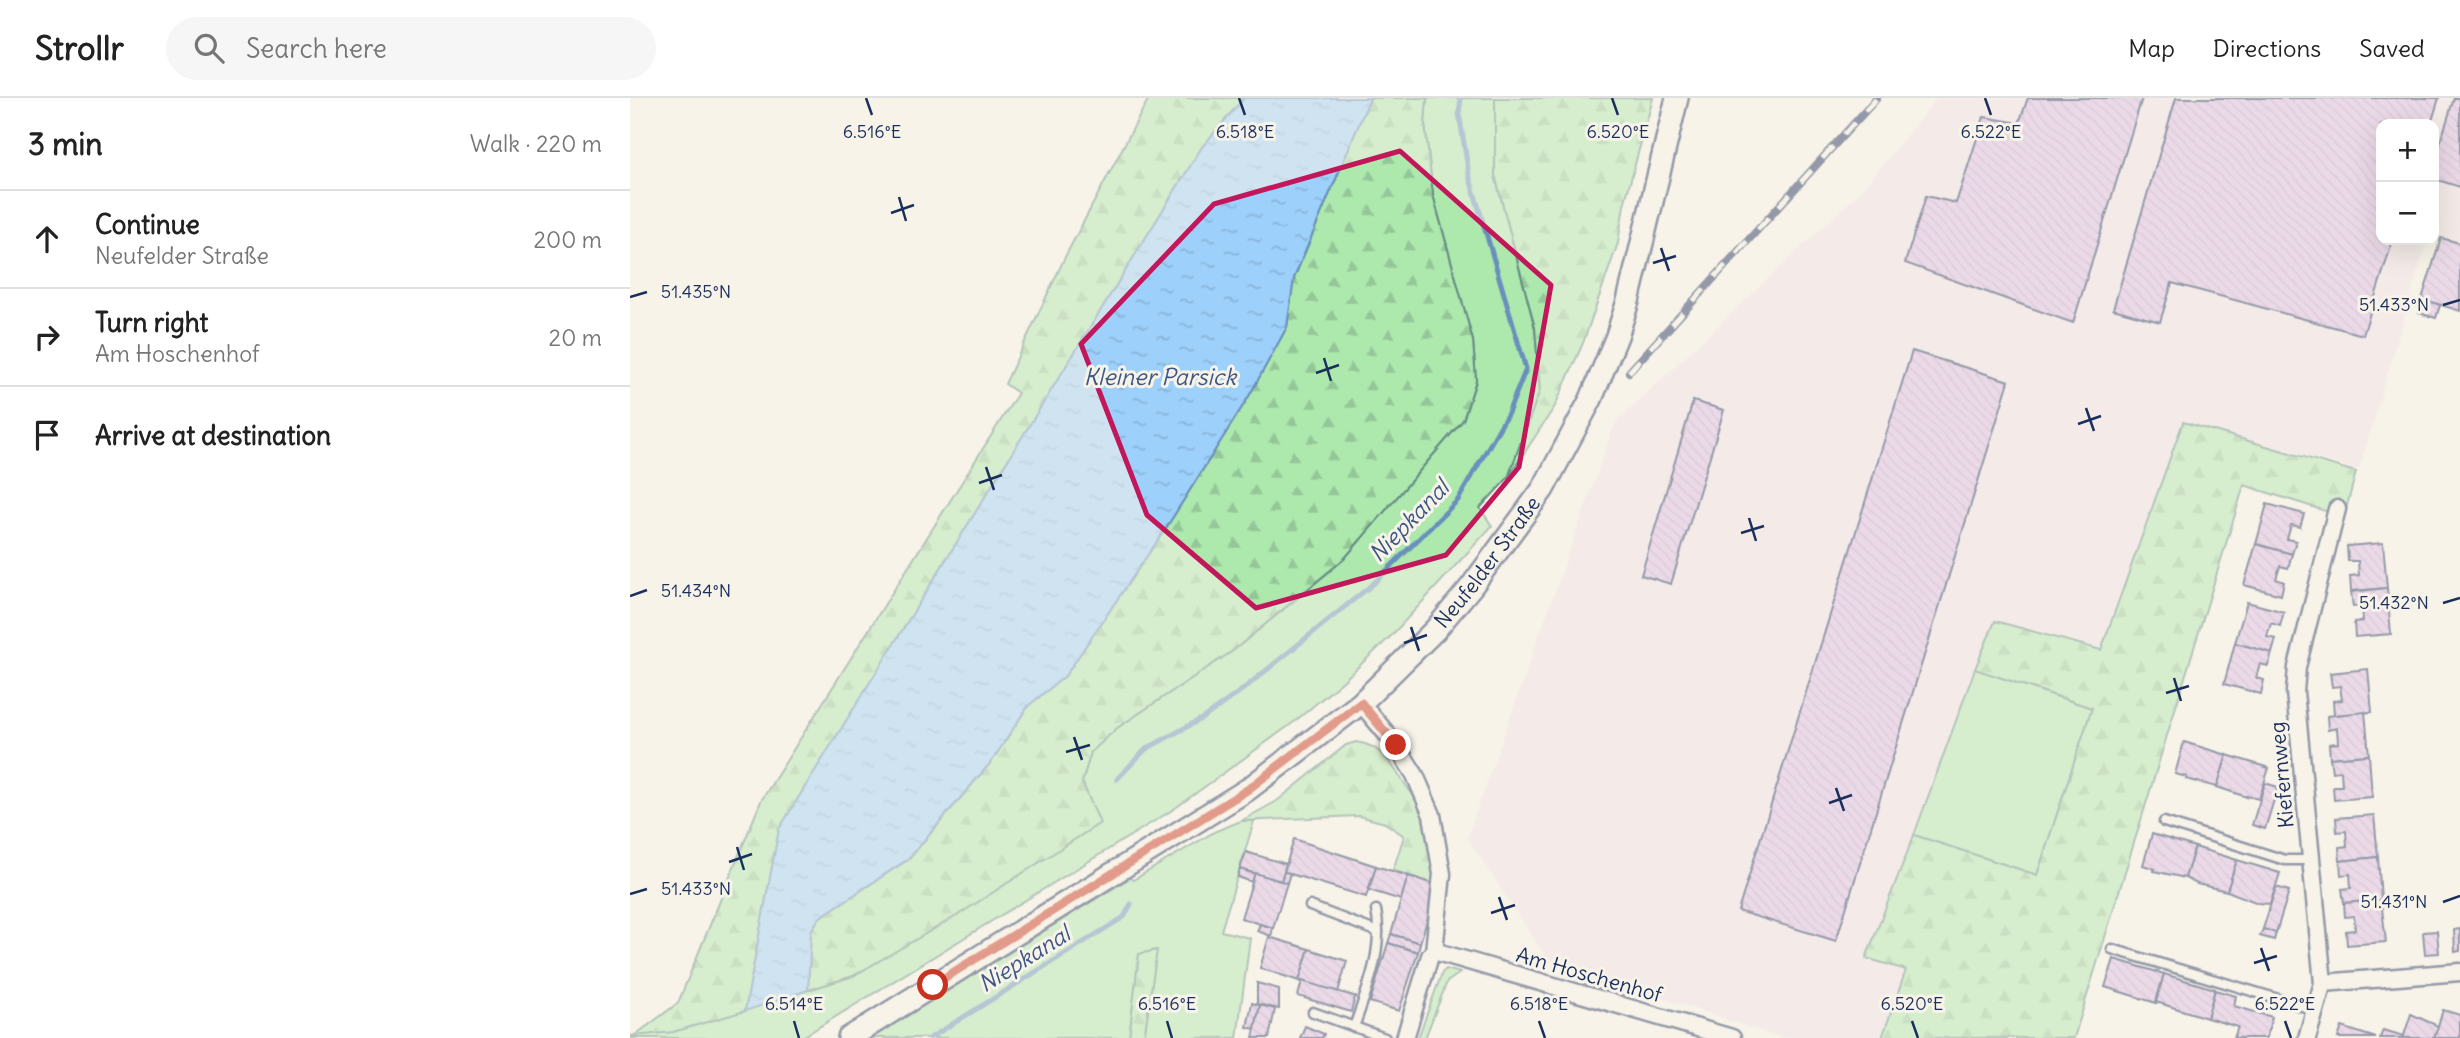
<!DOCTYPE html>
<meta charset="utf-8">
<style>
:root{--surface:#fff;--page:#f6f6f6;--text:#222;--muted:#767676;--line:#e0e0e0}
body{margin:0;font-family:Delius,sans-serif;background:var(--page);color:var(--text)}
.controls{position:absolute;right:21px;top:21px;display:grid;overflow:hidden;border-radius:14px;box-shadow:0 7px 28px #0002}
.controls button{width:63px;height:63px;display:grid;place-items:center;padding:0;border:0;border-bottom:2px solid var(--line);background:var(--surface);color:var(--text);font:35px sans-serif}
.stop{position:absolute;width:21px;height:21px;margin:-16px;border:5px solid #c8321e;border-radius:50%;background:#fff}
.stop.end{background:#c8321e;border-color:#fff;box-shadow:0 2px 7px #0008}
.list{margin:0;padding:0;list-style:none}
h2{display:flex;justify-content:space-between;align-items:center;height:91px;margin:0;padding:0 28px;font-size:30px}
h2 small{font-size:23px;font-weight:400;color:var(--muted)}
.list li{display:grid;grid-template-columns:46px 1fr auto;gap:21px;align-items:center;box-sizing:border-box;height:98px;padding:0 28px;border-top:2px solid var(--line)}
.list b{display:block;font-size:26px;white-space:nowrap}
.list p{margin:0;font-size:23px;white-space:nowrap;color:var(--muted)}
.list em{font-size:23px;font-style:normal;color:var(--muted)}
.icon{flex:none;width:38px;height:38px;fill:none;stroke:currentColor;stroke-width:2;stroke-linecap:round;stroke-linejoin:round}
.map{position:relative;flex:none;width:1830px;height:940px;overflow:hidden}
header{display:flex;align-items:center;gap:42px;box-sizing:border-box;height:98px;padding:0 35px;background:var(--surface);border-bottom:2px solid var(--line)}
header strong{font-size:33px}
nav{display:flex;gap:38px;margin-inline-start:auto;font-size:24px}
.search{width:490px;height:63px;background:var(--page);display:flex;align-items:center;gap:18px;box-sizing:border-box;padding:0 24px;border-radius:38px;color:var(--muted);font-size:26px}
main{display:flex}
aside{flex:1;background:var(--surface)}
.map>svg:first-child{display:block}
.built{fill:#efe2e8}
.grass{fill:#ade8ad;stroke:#648c86;stroke-width:2}
.forest{fill:url(#forest-firs);stroke:#648c86;stroke-width:2}
.water{fill:url(#water-ripples);stroke:#6990bc;stroke-width:2}
.lines{fill:none;stroke-linecap:round;stroke-linejoin:round}
.stream{stroke:#6990bc;stroke-width:5}
.building{fill:url(#building-back-hatch);stroke:#1b2f5e;stroke-width:2}
.lane-casing{stroke:#1b2f5e;stroke-width:13}
.street-casing{stroke:#1b2f5e;stroke-width:21}
.secondary-casing{stroke:#1b2f5e;stroke-width:26}
.lane{stroke:#f7f3e8;stroke-width:8}
.street{stroke:#f7f3e8;stroke-width:16}
.secondary{stroke:#f7f3e8;stroke-width:21}
.rail-casing{stroke:#1b2f5e;stroke-width:8}
.rail{stroke:#f7f3e8;stroke-width:5;stroke-dasharray:16;stroke-linecap:butt}
.route{stroke:#c8321e;stroke-width:9}
.marked{fill:none;stroke:#c2185b;stroke-width:5;stroke-linejoin:round}
.ticks{fill:none;stroke:#1b2f5e;stroke-width:2.5}
.labels{text-anchor:middle;stroke-width:6;stroke-linejoin:round;paint-order:stroke}
.street-label{font-size:21px;fill:#1b2f5e;stroke:#f7f3e8}
.water-label{font-size:23px;font-style:italic;fill:#3c5785;stroke:#f7f3e8}
.ticks-label{font-size:18px;text-anchor:middle;fill:#1b2f5e;stroke:#f7f3e8;stroke-width:6;stroke-linejoin:round;paint-order:stroke}
</style>
<header>
<strong>Strollr</strong>
<div class="search"><svg class="icon" aria-label="search" viewBox="0 0 24 24"><circle cx="10" cy="10" r="6"/><path d="M15 15l6 6"/></svg>Search here</div>
<nav><a>Map</a><a>Directions</a><a>Saved</a></nav>
</header>
<main>
<aside>
<h2>3 min<small>Walk · 220 m</small></h2>
<ul class="list">
<li><svg class="icon" aria-label="ahead" viewBox="0 0 24 24"><path d="M12 20V5M6 11l6-6 6 6"/></svg><div><b>Continue</b><p>Neufelder Straße</p></div><em>200 m</em></li>
<li><svg class="icon" aria-label="right" viewBox="0 0 24 24"><path d="M7 20v-9h11M14 6l5 5-5 5"/></svg><div><b>Turn right</b><p>Am Hoschenhof</p></div><em>20 m</em></li>
<li><svg class="icon" aria-label="arrive" viewBox="0 0 24 24"><path d="M6 21V4h12l-3 4 3 4H6"/></svg><div><b>Arrive at destination</b></div></li>
</ul>
</aside>
<div class="map">
<svg width="1830" height="940" viewBox="0 0 1830 940">
<defs>
<pattern id="forest-firs" width="22" height="20" patternUnits="userSpaceOnUse" patternTransform="scale(1.75)"><rect width="22" height="20" fill="#ade8ad"/><path d="M5 1l3.5 6h-7zM16 11l3.5 6h-7z" fill="#94c797"/></pattern>
<pattern id="water-ripples" width="26" height="14" patternUnits="userSpaceOnUse" patternTransform="scale(1.75)"><rect width="26" height="14" fill="#9dd0fa"/><path d="M2 4q2-2 4 0t4 0M15 11q2-2 4 0t4 0" fill="none" stroke="#87b3d9"/></pattern>
<pattern id="building-back-hatch" width="6" height="6" patternUnits="userSpaceOnUse" patternTransform="scale(1.75)"><rect width="6" height="6" fill="#dcbbe7"/><path d="M-1 5l2 2M0 0l6 6M5-1l2 2" fill="none" stroke="#bca1c9"/></pattern>
</defs>
<rect width="100%" height="100%" fill="#f7f3e8"/>
<filter id="ink" filterUnits="userSpaceOnUse"><feTurbulence type="fractalNoise" baseFrequency=".0143" numOctaves="2"/><feDisplacementMap in="SourceGraphic" scale="14" xChannelSelector="R" yChannelSelector="G"/><feConvolveMatrix kernelMatrix="1 2 1 2 8 2 1 2 1" color-interpolation-filters="sRGB"/></filter>
<g filter="url(#ink)">
<!-- built -->
<path class="built" d="M1307,0H1830V146L1804,138V26H1751V142H1797L1729,372L1553,324L1471,553L1365,523L1236,859L1276,872L1252,940H1151L917,861L837,740L985,325L1231,93Z"/>
<!-- grass -->
<g class="grass">
<path d="M797,0H865V77L905,230L910,292L878,380L850,410L862,428L761,538L712,584L664,624L544,711L171,940H0V938L43,934L223,878L469,725L452,684L461,654L487,630L604,552L714,461L833,322L846,283L843,243L803,97L795,26Z"/>
<path d="M1345,571L1462,610L1407,777L1284,737Z"/>
<path d="M611,723H624L591,833L620,840L607,940H514L526,852L509,856L499,940H240L500,780L503,782L586,733Z"/>
<path d="M816,871L830,875L817,884L795,940H788L812,875Z"/>
</g>
<!-- forest -->
<g class="forest">
<path d="M519,0H614L572,49L149,731L115,913L43,934L4,938L48,905L131,703L388,295L375,286L436,157Z"/>
<path d="M740,0H797L795,26L803,97L843,243L846,282L833,322L714,461L604,552L487,630L461,654L452,684L470,725L328,817L223,878L178,892L181,833L189,820L279,761L362,663L398,608L435,578L536,430L619,298L657,229L664,180Z"/>
<path d="M865,0H1023L994,107L988,145L953,245L925,308L878,380L910,292L905,230L865,77Z"/>
<path d="M1553,324L1726,374L1714,419L1614,387L1444,940H1252L1276,872L1236,860L1284,737L1407,777L1462,610L1345,571L1365,523L1471,552Z"/>
<path d="M726,644C749,647 758,661 771,680C777,689 784,698 789,707C801,731 803,761 808,787L763,772L774,738L755,725L729,718L611,723L647,703L716,647Z"/>
<path d="M527,852L514,940H499L509,856Z"/>
</g>
<!-- water -->
<path class="water" d="M614,0H740L664,180L657,229L619,298L536,430L435,578L398,608L362,663L278,761L189,820L181,833L178,892L115,913L149,731L572,49Z"/>
<g class="lines">
<!-- stream -->
<g class="stream">
<path d="M487,681L516,651L573,620L612,592L743,486L828,402L878,315L896,271L839,77L829,15L831,0"/>
<path d="M300,940L494,819L501,806"/>
</g>
</g>
<!-- building -->
<g class="building">
<path d="M1398,0H1512L1443,225L1275,165L1296,98L1326,105L1354,19L1389,25Z"/>
<path d="M1546,0H1809L1801,26H1751V142H1763L1733,237L1542,185L1530,224L1483,211Z"/>
<path d="M1824,0H1830V89L1804,81V65Z"/>
<path d="M1811,140L1830,145V213L1792,201Z"/>
<path d="M1793,201L1810,207L1806,220L1789,215Z"/>
<path d="M1282,253L1379,283L1206,843L1108,813Z"/>
<path d="M1063,303L1094,312L1041,486L1011,477Z"/>
<path d="M1637,406L1674,416L1670,429L1661,427L1657,441L1666,443L1662,456L1626,446Z"/>
<path d="M1753,445L1757,490L1721,493L1720,478L1729,477L1728,463H1718L1717,448Z"/>
<path d="M1626,446L1662,456L1658,470L1650,468L1646,481L1654,484L1651,497L1614,487Z"/>
<path d="M1757,490L1761,536L1725,539L1724,524L1733,523L1732,508L1723,509L1721,494Z"/>
<path d="M1617,504L1654,514L1650,528L1641,525L1637,539L1646,541L1642,555L1605,545Z"/>
<path d="M1605,545L1642,555L1638,568L1630,566L1626,580L1634,582L1631,596L1594,586Z"/>
<path d="M1738,571L1742,614L1704,617L1703,603L1712,602L1710,588L1702,589L1700,575Z"/>
<path d="M1735,614L1739,657L1700,660L1699,646L1708,645L1707,630L1698,632L1697,618Z"/>
<path d="M1554,644L1597,657L1587,689L1556,681L1557,679L1545,676Z"/>
<path d="M1597,657L1639,670L1629,701L1617,698V699L1587,689Z"/>
<path d="M1739,657L1742,699L1704,702L1703,688H1712L1711,673L1702,674L1700,660Z"/>
<path d="M1635,685L1648,689L1635,731L1622,727Z"/>
<path d="M1744,717L1748,759L1710,763L1709,749L1717,748L1716,733L1707,734L1706,720Z"/>
<path d="M1522,736L1565,749L1555,780L1524,773L1525,771L1513,767Z"/>
<path d="M664,741L746,768L736,799L654,774Z"/>
<path d="M1565,749L1607,762L1597,793L1567,786L1555,780Z"/>
<path d="M616,754L656,766L651,783L610,771Z"/>
<path d="M1748,759L1751,802L1714,805L1712,791L1721,790L1720,776L1711,777L1710,763Z"/>
<path d="M1607,762L1650,775L1640,806L1628,805L1597,793Z"/>
<path d="M746,768L778,778L771,802L739,792Z"/>
<path d="M610,771L625,776L622,784L608,779Z"/>
<path d="M654,774L660,775L657,785L651,783Z"/>
<path d="M625,775L657,785L643,830L611,820Z"/>
<path d="M778,778L808,787L790,845L761,836Z"/>
<path d="M1646,789L1659,793L1646,835L1633,831Z"/>
<path d="M1751,802L1756,844L1717,847L1716,833L1725,832L1724,818L1715,819L1714,805Z"/>
<path d="M630,826L643,830L641,838L627,833Z"/>
<path d="M1633,831L1646,835L1644,842L1630,838Z"/>
<path d="M1830,831V853L1825,854L1824,832Z"/>
<path d="M1807,833L1809,855L1795,856L1793,834Z"/>
<path d="M761,836L790,845L788,854L758,845Z"/>
<path d="M639,839L679,851L669,883L630,870Z"/>
<path d="M758,845L788,854L769,913L740,904Z"/>
<path d="M679,851L717,863L708,894L669,883Z"/>
<path d="M1484,861L1534,876L1526,905L1475,889Z"/>
<path d="M1534,876L1585,891L1577,920L1526,904Z"/>
<path d="M672,883L727,899H725L721,914L668,898Z"/>
<path d="M627,885L649,891V911L627,906Z"/>
<path d="M1585,892L1606,898L1604,908L1642,919L1636,940H1604L1608,929L1577,920Z"/>
<path d="M622,905L630,907L625,931L617,929Z"/>
<path d="M630,907L645,911L639,940H623Z"/>
<path d="M1813,912L1830,917V940H1804Z"/>
<path d="M1781,916L1808,928L1804,940H1773Z"/>
<path d="M675,928L694,936L692,940H670Z"/>
<path d="M1712,929L1740,938L1746,940H1708Z"/>
<path d="M1753,932L1774,938L1773,940H1750Z"/>
</g>
<g class="lines">
<defs>
<g id="lane">
<path d="M1534,724L1655,762H1681"/>
<path d="M680,808L748,834"/>
<path d="M1482,851L1685,912"/>
<path d="M683,914L755,940"/>
<path d="M724,929C737,892 754,851 746,812"/>
</g>
<g id="street">
<path d="M731,605L766,647L785,677L802,717L812,776L804,853L800,858L775,940"/>
<path d="M804,853L1102,940"/>
<path d="M1693,885L1830,874"/>
<path d="M1677,940L1693,885L1665,594L1667,569L1707,411"/>
</g>
<g id="secondary">
<path id="s1" d="M219,940L617,692L731,605L805,532L841,489L913,391L961,301L987,238L998,203L1047,0"/>
</g>
</defs>
<!-- lane casing -->
<use href="#lane" class="lane-casing"/>
<!-- street casing -->
<use href="#street" class="street-casing"/>
<!-- secondary casing -->
<use href="#secondary" class="secondary-casing"/>
<!-- lane -->
<use href="#lane" class="lane"/>
<!-- street -->
<use href="#street" class="street"/>
<!-- secondary -->
<use href="#secondary" class="secondary"/>
<defs>
<path id="rail" d="M999,274L1247,0"/>
</defs>
<!-- rail casing -->
<use href="#rail" class="rail-casing"/>
<!-- rail -->
<use href="#rail" class="rail"/>
</g>
</g>
<g class="lines" filter="url(#ink)">
<!-- route -->
<path class="route" d="M303,887L617,692L731,605L766,647"/>
</g>
<!-- marked area -->
<path d="M0 0H1830V940H0ZM770,53L921,187L889,369L816,457L626,510L517,417L451,246L584,106Z" fill="#f7f3e8" fill-opacity=".55" fill-rule="evenodd"/>
<path class="marked" d="M770,53L921,187L889,369L816,457L626,510L517,417L451,246L584,106Z"/>
<!-- ticks -->
<path class="ticks" d="M236,0L242,17M609,0L615,17M982,0L988,17M1355,0L1361,17M269,99L276,123M261,115L284,107M1031,150L1039,173M1023,165L1046,158M0,199L17,194M1813,207L1830,202M694,260L701,283M686,275L709,267M1456,310L1464,333M1448,326L1471,318M356,369L364,392M349,385L372,377M1119,420L1126,443M1111,435L1134,428M0,498L17,492M1813,505L1830,500M781,529L789,553M774,545L797,537M1544,580L1551,603M1536,595L1559,588M444,639L452,662M436,654L460,647M1206,690L1214,713M1199,705L1222,697M107,749L114,772M99,764L122,756M0,796L17,791M869,799L877,822M1813,804L1830,798M861,815L885,807M1631,850L1639,873M1624,865L1647,858M164,923L169,940M537,923L542,940M909,923L915,940M1282,923L1288,940M1655,923L1661,940"/>
<g class="labels">
<!-- street labels -->
<g class="street-label">
<text dy="7" stroke="none"><textPath href="#s1" startOffset="802">Neufelder Straße</textPath></text>
<text transform="translate(1652 677) rotate(-95)" y="7">Kiefernweg</text>
<text transform="translate(959 877) rotate(16)" y="7">Am Hoschenhof</text>
</g>
<!-- water labels -->
<g class="water-label">
<text x="530" y="287">Kleiner Parsick</text>
<text transform="translate(779 423) rotate(-46)" y="8">Niepkanal</text>
<text transform="translate(394 861) rotate(-32)" y="8">Niepkanal</text>
</g>
</g>
<g class="ticks-label">
<text x="242" y="40">6.516°E</text>
<text x="615" y="40">6.518°E</text>
<text x="988" y="40">6.520°E</text>
<text x="1361" y="40">6.522°E</text>
<text x="66" y="200">51.435°N</text>
<text x="1764" y="213">51.433°N</text>
<text x="66" y="499">51.434°N</text>
<text x="1764" y="511">51.432°N</text>
<text x="66" y="797">51.433°N</text>
<text x="1764" y="810">51.431°N</text>
<text x="164" y="912">6.514°E</text>
<text x="537" y="912">6.516°E</text>
<text x="909" y="912">6.518°E</text>
<text x="1282" y="912">6.520°E</text>
<text x="1655" y="912">6.522°E</text>
</g>
</svg>
<div class="controls">
<button>+</button>
<button>−</button>
</div>
<div class="stop" style="left:303px;top:887px"></div>
<div class="stop end" style="left:766px;top:647px"></div>
</div>
</main>
